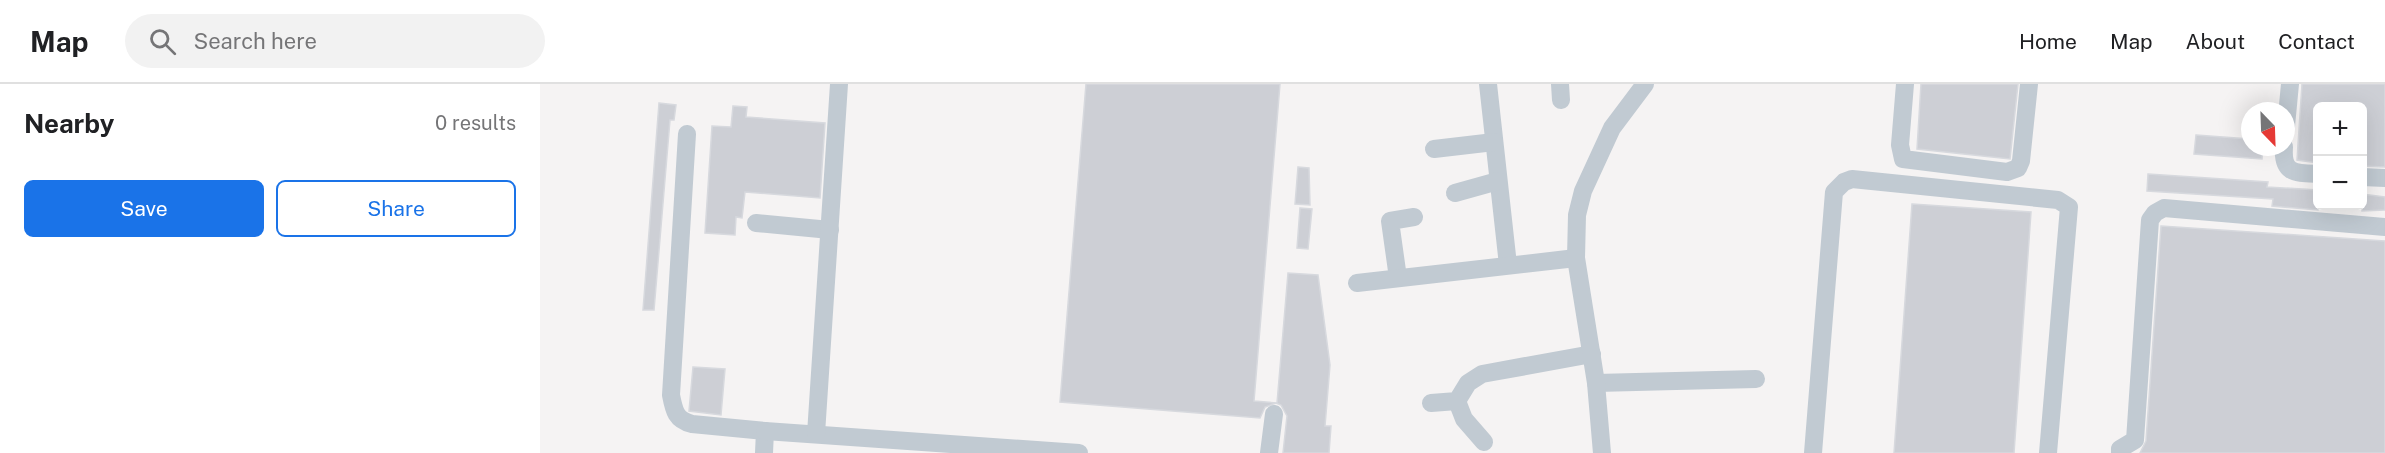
<!DOCTYPE html>
<meta charset="utf-8">
<style>
:root{--surface:#fff;--page:#f2f2f2;--text:#202124;--muted:#757577;--line:#e0e0e0;--accent:#1a73e8}
body{margin:0;font-family:"Public Sans",sans-serif;background:var(--page);color:var(--text)}
.controls{position:absolute;right:18px;top:18px;display:grid;overflow:hidden;border-radius:9px;box-shadow:0 6px 24px #0002}
.controls button{width:54px;height:54px;display:grid;place-items:center;padding:0;border:0;border-bottom:2px solid var(--line);background:var(--surface);color:var(--text);font:30px sans-serif}
.compass{position:absolute;left:1701px;top:18px;width:54px;height:54px;border-radius:50%;background:var(--surface);box-shadow:0 6px 24px #0002;rotate:157deg}
.list{margin:0;padding:0;list-style:none}
h2{display:flex;justify-content:space-between;align-items:center;height:78px;margin:0;padding:0 24px;font-size:26px}
h2 small{font-size:20px;font-weight:400;color:var(--muted)}
.actions{display:flex;gap:12px;padding:18px 24px}
.actions a{flex:1;padding:14px 0;border:2px solid var(--accent);border-radius:9px;text-align:center;font-size:21px;color:var(--accent)}
.actions .main{background:var(--accent);color:#fff}
.icon{flex:none;width:33px;height:33px;fill:none;stroke:currentColor;stroke-width:2;stroke-linecap:round;stroke-linejoin:round}
.map{position:relative;flex:none;width:1845px;height:369px;overflow:hidden}
header{display:flex;align-items:center;gap:36px;box-sizing:border-box;height:84px;padding:0 30px;background:var(--surface);border-bottom:2px solid var(--line)}
header strong{font-size:28px}
nav{display:flex;gap:33px;margin-inline-start:auto;font-size:21px}
.search{width:420px;height:54px;background:var(--page);display:flex;align-items:center;gap:15px;box-sizing:border-box;padding:0 21px;border-radius:33px;color:var(--muted);font-size:22px}
main{display:flex}
aside{flex:1;background:var(--surface)}
.map>svg:first-child{display:block}
.building{fill:#cdcfd5;stroke:#d7d9de;stroke-width:1.5}
.lines{fill:none;stroke-linecap:round;stroke-linejoin:round}
.minor{stroke:#c1cad2;stroke-width:18}
</style>
<header>
<strong>Map</strong>
<div class="search"><svg class="icon" aria-label="search" viewBox="0 0 24 24"><circle cx="10" cy="10" r="6"/><path d="M15 15l6 6"/></svg>Search here</div>
<nav><a>Home</a><a>Map</a><a>About</a><a>Contact</a></nav>
</header>
<main>
<aside>
<h2>Nearby<small>0 results</small></h2>
<ul class="list">
</ul>
<div class="actions"><a class="main">Save</a><a>Share</a></div>
</aside>
<div class="map">
<svg width="1845" height="369" viewBox="0 0 1845 369">
<rect width="100%" height="100%" fill="#f5f3f3"/>
<!-- building -->
<g class="building">
<path d="M546,0H740L714,317L737,319L748,189L778,191L790,281L785,342H791L789,369H743L747,332L741,321L736,319L725,323L720,334L520,318Z"/>
<path d="M1381,0H1478L1470,75L1377,65Z"/>
<path d="M1762,0H1845V83L1822,82V22H1778V79L1757,76Z"/>
<path d="M119,19L136,21L134,36H130L114,226H103Z"/>
<path d="M193,22L207,23L206,33L285,39L280,114L205,108L202,134L196,133L195,151L165,149L172,42L191,43Z"/>
<path d="M1656,51L1710,55V63H1723L1722,75L1654,70Z"/>
<path d="M758,83L769,84L770,121L755,120Z"/>
<path d="M1608,90L1728,98L1727,103L1778,106V126L1732,122L1733,115L1607,107Z"/>
<path d="M1822,110L1845,113V126L1822,127Z"/>
<path d="M1372,120L1491,128L1474,369H1354Z"/>
<path d="M760,124L772,125L768,165L757,164Z"/>
<path d="M1621,142L1845,157V369H1600L1606,357Z"/>
<path d="M153,283L185,285L181,331L149,327Z"/>
</g>
<g class="lines">
<!-- minor -->
<g class="minor">
<path d="M948,0L968,181"/>
<path d="M1020,0L1021,16"/>
<path d="M1365,0L1360,61L1363,75L1467,88L1478,84L1481,77L1489,0"/>
<path d="M1746,42L1750,0"/>
<path d="M147,50L131,311C134,327 136,336 152,340L225,347L224,369"/>
<path d="M1744,63C1742,90 1755,89 1778,90"/>
<path d="M894,65L954,58"/>
<path d="M1822,93L1845,94"/>
<path d="M915,109L958,97"/>
<path d="M216,139L290,146"/>
<path d="M858,194L850,137L874,133"/>
<path d="M817,199L1036,174"/>
<path d="M1056,299L1216,295"/>
<path d="M917,317L924,335L944,358"/>
<path d="M891,319L917,317L928,299L942,290L1052,270"/>
<path d="M225,347L539,369"/>
<path d="M276,350L299,0"/>
<path d="M729,369L734,330"/>
<path d="M1062,369L1056,299L1036,174L1037,131L1043,107L1072,44L1105,0"/>
<path d="M1273,369L1294,108L1304,98L1312,95L1518,116L1529,123L1508,369"/>
<path d="M1580,369V365L1595,356L1610,136L1615,129L1624,124L1845,143"/>
</g>
</g>
</svg>
<div class="controls">
<button>+</button>
<button>−</button>
</div>
<svg class="compass" viewBox="-18 -18 36 36"><path d="M0-13l5 13h-10z" fill="#e53935"/><path d="M0 13l5-13h-10z" fill="#757577"/></svg>
</div>
</main>
